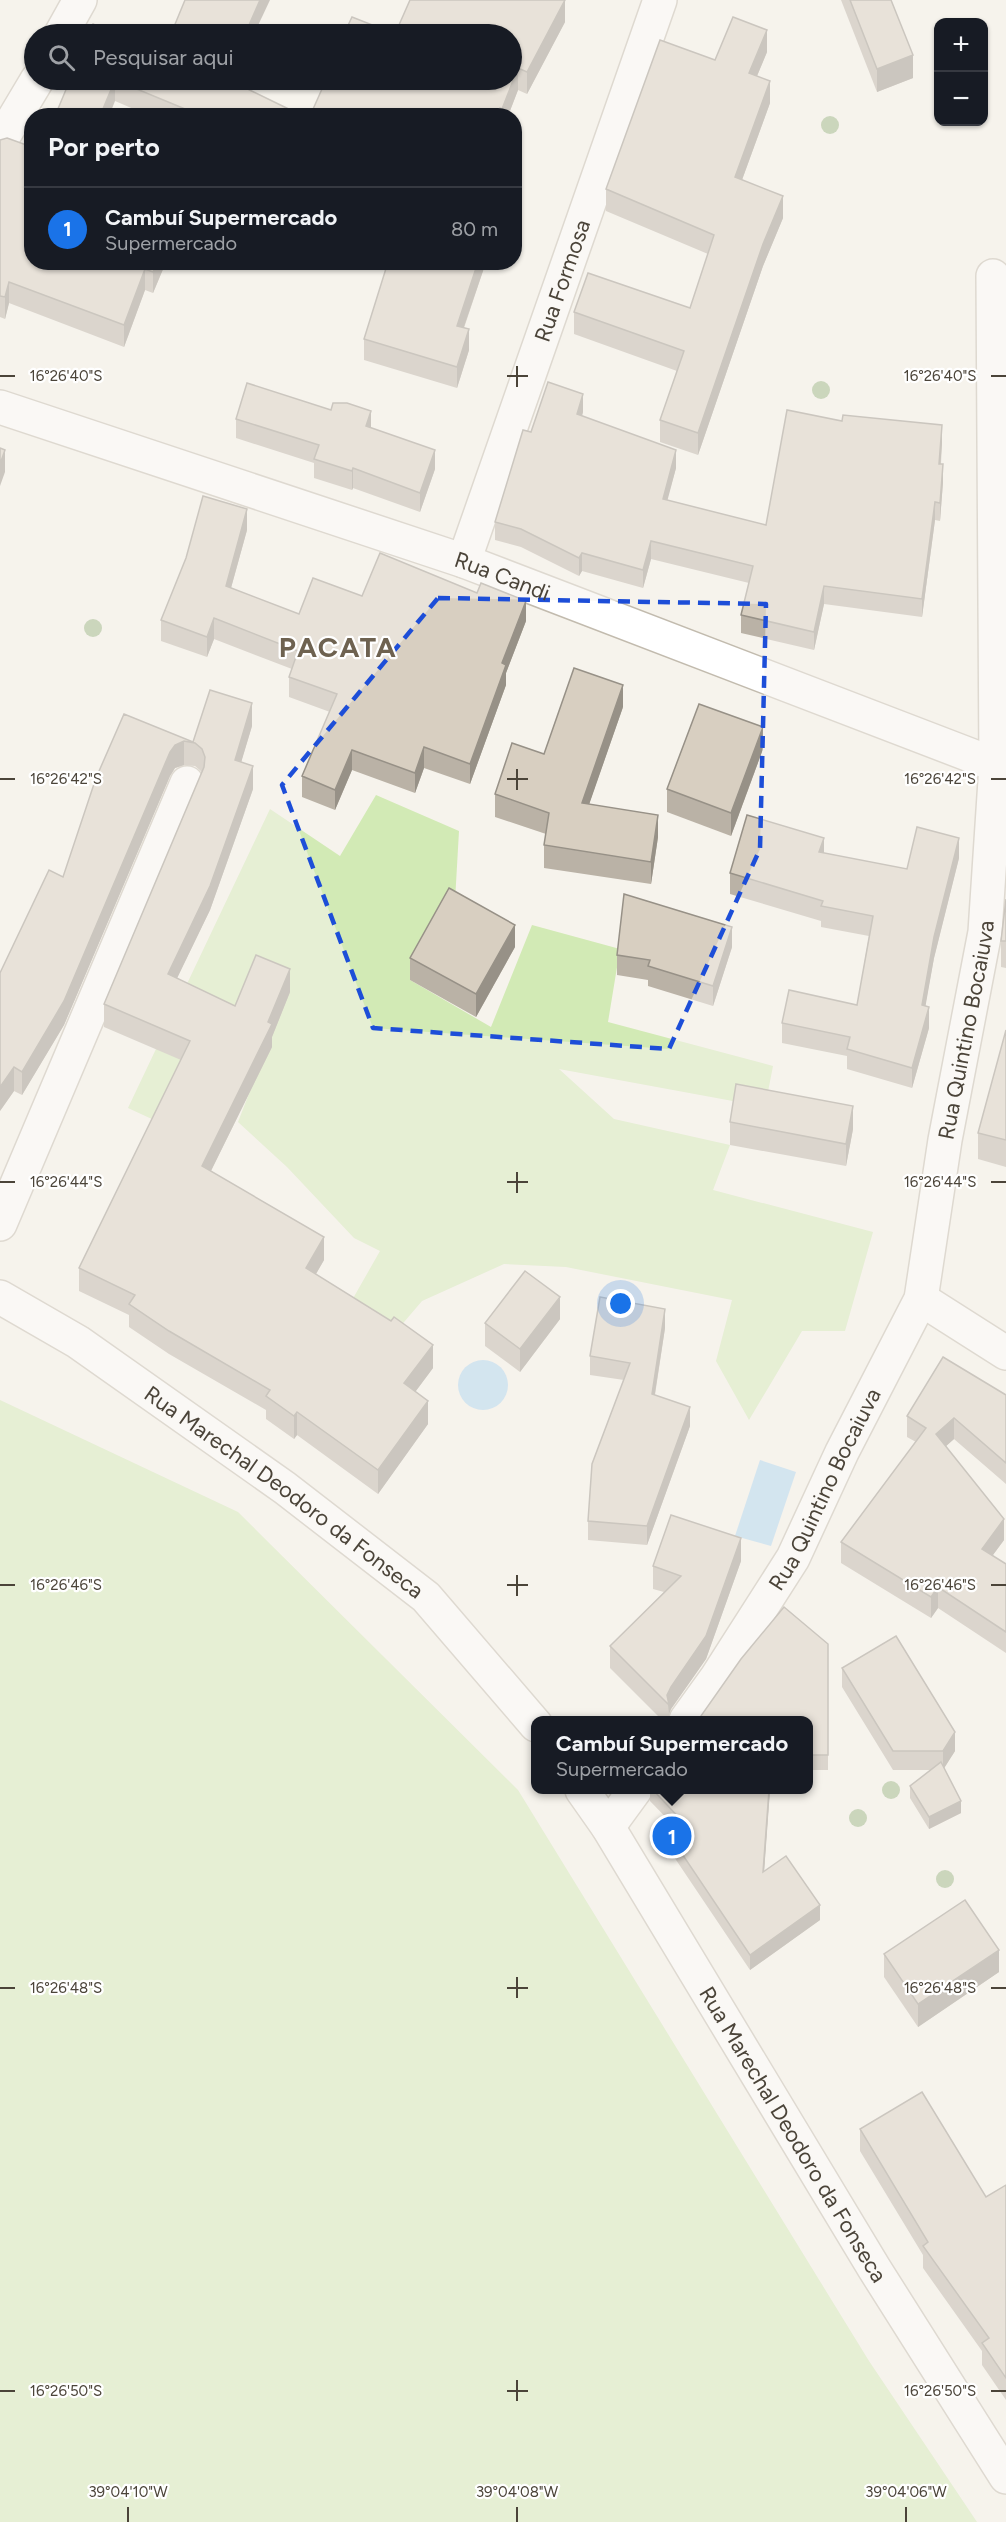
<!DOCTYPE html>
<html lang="pt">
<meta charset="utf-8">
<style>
:root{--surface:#171b24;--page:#20242c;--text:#f1f3f6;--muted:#9ea1a6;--line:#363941;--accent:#1a73e8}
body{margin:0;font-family:Figtree,sans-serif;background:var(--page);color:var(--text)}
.controls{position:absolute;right:18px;top:18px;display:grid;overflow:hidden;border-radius:12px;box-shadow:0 2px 4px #0004}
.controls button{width:54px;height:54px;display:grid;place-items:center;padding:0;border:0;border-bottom:2px solid var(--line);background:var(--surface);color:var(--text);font:30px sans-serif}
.you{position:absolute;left:621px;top:1304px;width:21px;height:21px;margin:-15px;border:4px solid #fff;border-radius:50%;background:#1a73e8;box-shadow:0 0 0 9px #1a73e833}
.badge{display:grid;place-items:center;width:39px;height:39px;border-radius:50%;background:var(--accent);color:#fff;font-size:20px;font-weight:700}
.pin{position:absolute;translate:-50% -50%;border:3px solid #fff;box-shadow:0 2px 6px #0006}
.popup{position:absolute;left:531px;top:1716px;width:282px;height:78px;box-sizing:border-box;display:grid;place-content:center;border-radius:12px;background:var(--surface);filter:drop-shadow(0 2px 4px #0005);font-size:20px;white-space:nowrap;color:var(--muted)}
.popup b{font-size:22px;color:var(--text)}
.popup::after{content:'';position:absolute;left:50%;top:100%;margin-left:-12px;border:12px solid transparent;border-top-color:var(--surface)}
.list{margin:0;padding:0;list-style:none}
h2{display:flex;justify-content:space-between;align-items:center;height:78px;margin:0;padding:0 24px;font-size:26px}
h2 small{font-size:20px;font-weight:400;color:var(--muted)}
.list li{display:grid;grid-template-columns:39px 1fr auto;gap:18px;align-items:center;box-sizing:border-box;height:84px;padding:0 24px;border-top:2px solid var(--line)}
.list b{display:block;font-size:22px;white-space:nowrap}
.list p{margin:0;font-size:20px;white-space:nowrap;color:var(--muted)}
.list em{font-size:20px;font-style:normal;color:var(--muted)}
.icon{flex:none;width:33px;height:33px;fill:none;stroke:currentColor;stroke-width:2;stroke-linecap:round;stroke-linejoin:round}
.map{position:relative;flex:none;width:1006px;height:2522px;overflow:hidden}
.search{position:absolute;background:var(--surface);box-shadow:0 2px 4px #0004;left:24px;top:24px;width:498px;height:66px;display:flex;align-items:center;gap:15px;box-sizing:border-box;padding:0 21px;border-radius:33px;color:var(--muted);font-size:22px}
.panel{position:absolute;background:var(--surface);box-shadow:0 2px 4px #0004;left:24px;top:108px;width:498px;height:162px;border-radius:24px}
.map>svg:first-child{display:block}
.green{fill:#d2eab5}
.water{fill:#a9d4f2}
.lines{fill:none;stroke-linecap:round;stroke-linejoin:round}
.minor-casing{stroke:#c2bbae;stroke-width:36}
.minor{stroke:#fff;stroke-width:33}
.tree{fill:#97b381}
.wall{fill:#bab2a6}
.shaded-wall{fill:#979187}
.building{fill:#d8cfc1;stroke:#979187;stroke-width:1.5}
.marked{fill:none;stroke:#1d4ed8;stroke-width:4.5;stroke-dasharray:12 8;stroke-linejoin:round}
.ticks{fill:none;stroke:#4b4439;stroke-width:2}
.labels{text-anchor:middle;stroke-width:4.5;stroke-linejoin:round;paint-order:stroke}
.street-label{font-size:22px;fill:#4b4439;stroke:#fff}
.district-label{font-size:28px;font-weight:bold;letter-spacing:1.5px;fill:#6e6250;stroke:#fff}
.ticks-label{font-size:15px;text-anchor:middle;fill:#4b4439;stroke:#fff;stroke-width:4.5;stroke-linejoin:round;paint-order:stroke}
</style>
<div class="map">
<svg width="1006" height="2522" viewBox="0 0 1006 2522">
<rect width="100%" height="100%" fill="#f6f3ec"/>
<!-- green -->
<g class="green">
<path d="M376,795L459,831L455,901L410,980L491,1027L532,925L620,949L608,1022L773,1066L765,1107L559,1069L614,1119L730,1145L713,1190L873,1232L845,1331H802L749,1420L716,1361L732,1300L566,1267L504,1264L422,1301L381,1349L343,1316L380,1251L354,1238L287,1167L238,1122L283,1006L180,1132L128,1108L270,809L340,856Z"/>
<path d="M0,1400L238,1512L518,1790L869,2361L977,2522H0Z"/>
</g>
<!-- water -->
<g class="water">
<circle cx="483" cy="1385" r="25"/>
<path d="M760,1460L796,1472L771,1546L735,1536Z"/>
</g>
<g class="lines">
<defs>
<g id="minor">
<path d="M61,34L80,0"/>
<path d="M0,142L37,80"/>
<path id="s1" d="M0,407L464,561L996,765"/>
<path id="s2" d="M464,561L660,0"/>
<path d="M0,1224L187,783"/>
<path id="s3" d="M0,1297L78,1342L285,1488L426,1597L536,1725"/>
<path d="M921,1299L1006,1353"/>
<path id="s4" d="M686,1720L717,1677L793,1558L842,1452L921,1299L945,1140L985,932L996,765L993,276"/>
<path id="s5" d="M582,1790L608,1827L874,2268L1006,2477"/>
<path d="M608,1827L635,1790"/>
</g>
</defs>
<!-- minor casing -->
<use href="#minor" class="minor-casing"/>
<!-- minor -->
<use href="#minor" class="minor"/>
</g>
<!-- trees -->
<g class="tree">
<circle cx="830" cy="125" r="9"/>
<circle cx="821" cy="390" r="9"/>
<circle cx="93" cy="628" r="9"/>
<circle cx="891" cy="1790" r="9"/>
<circle cx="858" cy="1818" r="9"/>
<circle cx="945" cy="1879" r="9"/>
</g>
<!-- wall -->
<g class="wall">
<path d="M841,0H891L913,78L877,92Z"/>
<path d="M565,22L527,94L518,90L508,116H310L395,34Z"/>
<path d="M767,52L757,76L770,103L742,180L783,218L763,266L698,455L660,442V420L677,371L574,334V312L690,308L708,254L606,211V189L715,60Z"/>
<path d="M70,80H234L233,82L303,116H150L115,101Z"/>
<path d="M0,140L32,262H166L153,293L145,290L124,347L9,303L5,319L0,317Z"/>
<path d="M365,262H486L464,328L469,350L457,388L364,360V339L386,269Z"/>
<path d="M583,412L582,416L676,468L667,500L766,525L942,443L941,464L943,482L940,521L935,520L922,617L824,604L814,650L741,633V615L749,583L651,559L643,588L582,571L579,576L521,547L495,540V522L531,432Z"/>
<path d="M236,419L371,428L435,469L420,512L353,488L352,490L314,478V463L236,438Z"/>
<path d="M247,530L231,588L299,614L362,596L526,621L506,673V685L470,784L424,768L415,793L352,770L335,810L302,797V776L330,712L289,697V677L292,669L214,639L207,657L161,641V620Z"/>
<path d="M623,707L589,804L658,837L651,884L544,868V845L546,834L495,817V794L544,754Z"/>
<path d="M124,714L193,742L252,726L241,762L253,789L210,910L177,978L235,1006L290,992L272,1037V1047L211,1171L324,1260L316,1274L433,1368L415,1392L428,1424L378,1494L297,1435L294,1439L266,1419V1410L169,1354L129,1327V1315L79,1291V1268L181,1060L104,1027V1004L202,772L195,766L184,765L175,768L170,776L64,1025L22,1095L14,1091L0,1111L63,877Z"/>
<path d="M763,749L731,836L667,812V789Z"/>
<path d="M824,853L907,869L959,858L934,958L925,1006L929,1028L912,1088L847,1069V1056L782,1043V1023L857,1005L869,936L821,927V921L730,894V873Z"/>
<path d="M1006,899V968L1001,967V941Z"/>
<path d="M515,947L476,1017L410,980V958Z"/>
<path d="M732,947L713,1006L648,986V980L617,975V955Z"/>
<path d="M1006,1030V1167L978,1159V1133Z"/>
<path d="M730,1122L853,1129L846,1166L730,1145Z"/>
<path d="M560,1319L520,1372L485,1346V1323Z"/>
<path d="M665,1328L655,1395L690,1426L647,1545L588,1540V1521L624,1380L590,1375V1356Z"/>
<path d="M1006,1395V1484L954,1439L946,1446L1004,1540L992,1556L1006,1564V1653L938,1608L931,1618L841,1563V1542L916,1442L907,1437V1416Z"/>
<path d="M741,1561L706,1659L671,1709L669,1714V1720H662L610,1668V1646L664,1592L653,1589V1566Z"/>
<path d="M828,1644V1770H808V1720Z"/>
<path d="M842,1668L955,1751L944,1768L961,1813L929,1829L910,1798V1786L931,1770H893L842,1687Z"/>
<path d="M650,1790H770L764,1871L820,1920L750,1970L668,1848V1833L676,1828L650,1801Z"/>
<path d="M884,1954L999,1972L918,2027L884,1977Z"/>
<path d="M860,2129L986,2197L1006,2185V2400L982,2365V2351L923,2268V2255L860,2151Z"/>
</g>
<!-- shaded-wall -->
<g class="shaded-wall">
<path d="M260,0H270L254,34H245Z"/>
<path d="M565,0V22L527,94V72Z"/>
<path d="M767,30V52L749,95V73Z"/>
<path d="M913,55V78L877,92V69Z"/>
<path d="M518,68V90L508,116H502V109Z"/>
<path d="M115,80V101L109,116H100Z"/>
<path d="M770,81V103L735,199V177Z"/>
<path d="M783,196V218L763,266L698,455V433L763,244Z"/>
<path d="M157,262H166L153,293V272Z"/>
<path d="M478,262H486L457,347V326Z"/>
<path d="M145,269V290L124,347V325Z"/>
<path d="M9,282V303L5,319V297Z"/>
<path d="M469,329V350L457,388V367Z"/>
<path d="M583,394V412L577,432V414Z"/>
<path d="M371,411V430L366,426Z"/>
<path d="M942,425V443L939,482V464Z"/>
<path d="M5,450V472L0,486V464Z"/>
<path d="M435,450V469L420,512V493Z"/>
<path d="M676,450V468L663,517V499Z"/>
<path d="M943,464V482L940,521V503Z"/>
<path d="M353,468V488L352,490V471Z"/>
<path d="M935,502V520L922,617V599Z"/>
<path d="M247,509V530L226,606V586Z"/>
<path d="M651,541V559L643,588V570Z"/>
<path d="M582,553V571L579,576V558Z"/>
<path d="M824,586V604L814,650V632Z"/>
<path d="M526,601V621L506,673V685L470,784V764L502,663Z"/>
<path d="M214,618V639L207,657V637Z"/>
<path d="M623,685V707L582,825V803Z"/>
<path d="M252,703V726L235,783V760Z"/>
<path d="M763,727V749L731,836V813Z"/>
<path d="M184,741V765L175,768L170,776L64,1025L22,1095V1072L170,752L175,745Z"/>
<path d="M424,747V768L415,793V773Z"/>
<path d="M352,750V770L335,810V790Z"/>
<path d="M253,766V789L210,910L168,997V974Z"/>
<path d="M658,815V837L651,884V862Z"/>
<path d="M824,838V858L819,852Z"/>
<path d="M959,838V858L934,958L922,1026V1005L934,937Z"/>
<path d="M515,925V947L476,1017V994Z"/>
<path d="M732,927V947L713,1006V986Z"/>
<path d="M290,969V992L272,1037V1047L202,1189V1166L268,1022Z"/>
<path d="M929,1007V1028L912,1088V1068Z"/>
<path d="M14,1067V1091L0,1111V1087Z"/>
<path d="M853,1106V1129L846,1166V1144Z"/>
<path d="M324,1237V1260L306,1291V1268Z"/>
<path d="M560,1297V1319L520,1372V1349Z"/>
<path d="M665,1309V1328L652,1412V1394Z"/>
<path d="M433,1345V1368L404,1407V1383Z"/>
<path d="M428,1401V1424L378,1494V1470Z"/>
<path d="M690,1407V1426L647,1545V1526Z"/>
<path d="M297,1412V1435L294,1439V1416Z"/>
<path d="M954,1418V1439L936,1455V1434Z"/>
<path d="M1004,1519V1540L982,1570V1549Z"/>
<path d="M741,1538V1561L706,1659L671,1709L669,1714L667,1695L671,1687Z"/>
<path d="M938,1587V1608L931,1618V1597Z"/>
<path d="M955,1732V1751L943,1770V1751Z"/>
<path d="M769,1790H770L763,1887V1872Z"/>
<path d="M961,1801V1813L929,1829V1817Z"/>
<path d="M820,1905V1920L750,1970V1955Z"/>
<path d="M999,1950V1972L918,2027V2004Z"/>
</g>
<!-- building -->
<g class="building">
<path d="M185,0H260L245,34H171Z"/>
<path d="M410,0H565L527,72L518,68L502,109L500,108L497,116H310L326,80H512V34H344L352,17L395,34Z"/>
<path d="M850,0H891L913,55L877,69Z"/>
<path d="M733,17L767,30L749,73L770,81L735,177L783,196L763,244L698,433L660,420L684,351L574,312L588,273L690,308L714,235L606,189L660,40L715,60Z"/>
<path d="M93,24L114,34H89Z"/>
<path d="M70,80H229L303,116H202L115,80L100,116H55Z"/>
<path d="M7,138L32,147V262H157L153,272L145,269L124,325L9,282L5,297L0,296V140Z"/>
<path d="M388,262H478L457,326L469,329L457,367L364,339Z"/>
<path d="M548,382L583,394L577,414L676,450L663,499L766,525L787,410L842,421L843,415L942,425L939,464H943L940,503L935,502L922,599L824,586L814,632L741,615L753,566L651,541L643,570L582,553L579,558L521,529L495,522L523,430L531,432Z"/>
<path d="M247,383L331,410L333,403H347L371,411L366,426L435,450L420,493L353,468L352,471L314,459L319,445L236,419Z"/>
<path d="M0,448L5,450L0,464Z"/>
<path d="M203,496L247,509L226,586L299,614L313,578L362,596L380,553L477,593L481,583L526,601L502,663L506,665L470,764L424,747L415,773L352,750L335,790L302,776L337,694L289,677L298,651L214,618L207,637L161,620L186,558Z"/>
<path d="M574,668L623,685L582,803L658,815L651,862L544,845L549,813L495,794L512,743L544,754Z"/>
<path d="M210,690L252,703L235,760L253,766L210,886L168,974L235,1006L256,955L290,969L268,1022L272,1024L202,1166L324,1237L306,1268L391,1321L394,1317L433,1345L404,1383L428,1401L378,1470L297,1412L294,1416L266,1396L270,1390L169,1331L129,1304L135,1295L79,1268L190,1041L104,1004L204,767L205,757L202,749L195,743L184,741L175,745L170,752L64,1001L22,1072L14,1067L0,1087V973L49,870L63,877L96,778L124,714L193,742Z"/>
<path d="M699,704L763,727L731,813L667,789Z"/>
<path d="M747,815L824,838L819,852L907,869L917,827L959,838L934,937L922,1005L929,1007L912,1068L847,1049L850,1037L782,1023L789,990L857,1005L873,916L821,906L823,901L730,873Z"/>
<path d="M449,888L515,925L476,994L410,958Z"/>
<path d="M624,894L732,927L713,986L648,966L650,960L617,955Z"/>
<path d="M1006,899V941H1001Z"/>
<path d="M1006,1030V1140L978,1133Z"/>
<path d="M736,1084L853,1106L846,1144L730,1122Z"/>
<path d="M525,1271L560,1297L520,1349L485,1323Z"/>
<path d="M600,1297L665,1309L652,1394L690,1407L647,1526L588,1521L592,1464L630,1363L590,1356Z"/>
<path d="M943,1357L1006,1395V1463L954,1418L936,1434L1004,1519L982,1549L1006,1564V1632L938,1587L931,1597L841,1542L926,1428L907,1416Z"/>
<path d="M671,1515L741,1538L706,1636L671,1687L667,1695L669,1705L610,1646L681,1576L653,1566Z"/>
<path d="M784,1607L828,1644V1755H808V1720H695L701,1716L741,1659Z"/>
<path d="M896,1636L955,1732L943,1751H893L842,1668Z"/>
<path d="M941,1762L961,1801L929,1817L910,1786Z"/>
<path d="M653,1790H769L763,1872L786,1856L820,1905L750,1955L668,1833L684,1823Z"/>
<path d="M965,1900L999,1950L918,2004L884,1954Z"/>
<path d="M922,2092L986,2197L1006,2185V2378L982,2343L989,2338L923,2246L928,2242L860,2129Z"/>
</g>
<!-- marked area -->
<path d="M0 0H1006V2522H0ZM438,598L766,604L760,849L669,1049L373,1028L282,785Z" fill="#f6f3ec" fill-opacity=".55" fill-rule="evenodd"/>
<path class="marked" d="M438,598L766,604L760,849L669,1049L373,1028L282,785Z"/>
<!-- ticks -->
<path class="ticks" d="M517,366V387M0,376H15M507,376H528M991,376H1006M517,769V790M0,779H15M507,779H528M991,779H1006M517,1172V1193M0,1182H15M507,1182H528M991,1182H1006M517,1575V1596M0,1585H15M507,1585H528M991,1585H1006M517,1977V1998M0,1988H15M507,1988H528M991,1988H1006M517,2380V2401M0,2391H15M507,2391H528M991,2391H1006M128,2507V2522M517,2507V2522M906,2507V2522"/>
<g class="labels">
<!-- street labels -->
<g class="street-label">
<text dy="8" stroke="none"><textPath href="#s2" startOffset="297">Rua Formosa</textPath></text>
<text dy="8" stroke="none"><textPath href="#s1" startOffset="530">Rua Candi</textPath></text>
<text dy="8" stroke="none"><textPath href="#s4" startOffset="756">Rua Quintino Bocaiuva</textPath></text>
<text dy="8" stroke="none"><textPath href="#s4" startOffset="270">Rua Quintino Bocaiuva</textPath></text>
<text dy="8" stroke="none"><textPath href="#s3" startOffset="345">Rua Marechal Deodoro da Fonseca</textPath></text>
<text dy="8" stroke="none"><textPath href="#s5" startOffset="404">Rua Marechal Deodoro da Fonseca</textPath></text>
</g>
<!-- district labels -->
<g class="district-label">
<text x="338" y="657">PACATA</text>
</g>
</g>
<g class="ticks-label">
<text x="66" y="381">16°26'40"S</text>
<text x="940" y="381">16°26'40"S</text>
<text x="66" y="784">16°26'42"S</text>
<text x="940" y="784">16°26'42"S</text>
<text x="66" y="1187">16°26'44"S</text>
<text x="940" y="1187">16°26'44"S</text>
<text x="66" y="1590">16°26'46"S</text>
<text x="940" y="1590">16°26'46"S</text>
<text x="66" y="1993">16°26'48"S</text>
<text x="940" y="1993">16°26'48"S</text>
<text x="66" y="2396">16°26'50"S</text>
<text x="940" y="2396">16°26'50"S</text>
<text x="128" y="2497">39°04'10"W</text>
<text x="517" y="2497">39°04'08"W</text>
<text x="906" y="2497">39°04'06"W</text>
</g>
</svg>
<div class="controls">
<button>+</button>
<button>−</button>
</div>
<div class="you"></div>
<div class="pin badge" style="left:672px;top:1836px">1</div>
<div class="popup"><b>Cambuí Supermercado</b>Supermercado</div>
<div class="search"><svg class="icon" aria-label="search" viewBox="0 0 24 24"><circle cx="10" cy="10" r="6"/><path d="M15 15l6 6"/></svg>Pesquisar aqui</div>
<section class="panel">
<h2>Por perto<small></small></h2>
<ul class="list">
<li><span class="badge">1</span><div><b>Cambuí Supermercado</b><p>Supermercado</p></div><em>80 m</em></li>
</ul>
</section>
</div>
